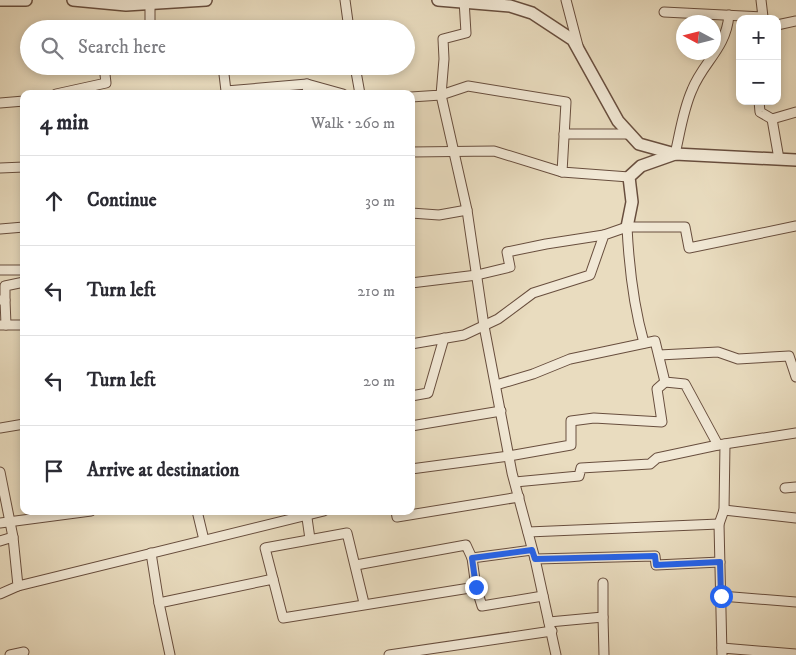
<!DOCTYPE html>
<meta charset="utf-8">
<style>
:root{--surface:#fff;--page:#f7f7f7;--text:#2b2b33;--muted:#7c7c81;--line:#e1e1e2}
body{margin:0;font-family:"IM FELL DW Pica",serif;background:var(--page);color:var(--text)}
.controls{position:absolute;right:15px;top:15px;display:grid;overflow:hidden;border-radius:10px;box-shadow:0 2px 8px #0003}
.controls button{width:45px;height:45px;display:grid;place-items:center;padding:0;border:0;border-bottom:1px solid var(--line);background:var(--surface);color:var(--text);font:25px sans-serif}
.compass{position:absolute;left:676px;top:15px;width:45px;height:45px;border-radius:50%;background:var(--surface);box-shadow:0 2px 8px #0003;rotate:277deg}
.stop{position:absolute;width:15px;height:15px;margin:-11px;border:4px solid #2563eb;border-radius:50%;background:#fff}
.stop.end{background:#2563eb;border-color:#fff;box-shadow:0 1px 5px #0008}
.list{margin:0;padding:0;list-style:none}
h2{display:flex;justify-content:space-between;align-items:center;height:65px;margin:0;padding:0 20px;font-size:21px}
h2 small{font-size:16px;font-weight:400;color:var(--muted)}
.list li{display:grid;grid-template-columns:32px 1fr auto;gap:15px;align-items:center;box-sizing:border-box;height:90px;padding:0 20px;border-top:1px solid var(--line)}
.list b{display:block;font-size:19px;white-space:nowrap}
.list em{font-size:16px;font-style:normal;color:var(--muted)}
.icon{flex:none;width:28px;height:28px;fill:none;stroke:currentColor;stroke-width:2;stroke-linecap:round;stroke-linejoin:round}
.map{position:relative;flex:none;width:796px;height:655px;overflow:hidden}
.search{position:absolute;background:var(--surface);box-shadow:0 2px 8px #0003;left:20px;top:20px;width:395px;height:55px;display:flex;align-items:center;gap:12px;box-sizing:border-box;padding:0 18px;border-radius:28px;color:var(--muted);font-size:19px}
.panel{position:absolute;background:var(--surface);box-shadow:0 2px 8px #0003;left:20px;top:90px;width:395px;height:425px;border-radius:10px}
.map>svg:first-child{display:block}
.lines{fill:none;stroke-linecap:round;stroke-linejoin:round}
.minor-casing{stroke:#684e3e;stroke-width:11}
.tertiary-casing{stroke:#684e3e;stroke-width:14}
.minor{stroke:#f1e8d5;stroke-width:9}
.tertiary{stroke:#f1e8d5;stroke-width:11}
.route{stroke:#2563eb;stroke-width:6}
</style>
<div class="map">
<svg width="796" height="655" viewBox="0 0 796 655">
<rect width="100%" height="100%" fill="#e9dcbf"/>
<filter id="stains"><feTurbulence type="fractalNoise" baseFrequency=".004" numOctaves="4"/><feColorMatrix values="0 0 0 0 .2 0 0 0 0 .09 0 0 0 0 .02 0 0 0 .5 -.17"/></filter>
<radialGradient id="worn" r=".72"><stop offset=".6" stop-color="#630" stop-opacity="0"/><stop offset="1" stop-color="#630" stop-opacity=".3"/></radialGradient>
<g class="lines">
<defs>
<g id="minor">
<path d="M345,0L349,29"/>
<path d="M566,0L578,46"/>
<path d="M664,12L763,17L761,0"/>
<path d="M777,25L796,21"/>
<path d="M150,29V0"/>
<path d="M144,66H202"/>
<path d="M223,66L226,91L307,84L343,94"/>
<path d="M355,66L360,94"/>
<path d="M307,84L308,94"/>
<path d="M56,94L106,83L104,66"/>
<path d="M411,97L441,95L444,59L443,39L466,33L464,0"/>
<path d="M759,101L760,112L772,119L779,159"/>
<path d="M0,103L24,101"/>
<path d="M772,119L796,112"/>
<path d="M564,134H630"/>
<path d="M411,152L494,151L562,172"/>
<path d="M675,154C680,133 683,110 692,90C703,62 726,49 729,15"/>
<path d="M0,168L24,167"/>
<path d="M411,213L439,215L467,210"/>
<path d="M627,227C629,267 633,304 644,343"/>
<path d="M0,229L24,227"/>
<path d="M0,270H24"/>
<path d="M411,283L477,275L510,267L507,252L546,244L604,235"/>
<path d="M0,300H5V286L24,282"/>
<path d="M5,300L6,325"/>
<path d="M0,325H24"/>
<path d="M411,344L464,335L498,319L533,293L590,275L604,235L627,227H685L689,248L796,226"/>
<path d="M659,355L718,352L738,359L789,356L796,377"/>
<path d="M496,385L533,374L570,359L655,341L665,382L685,384L718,445L796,433"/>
<path d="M411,396L428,393L444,338"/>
<path d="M411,426L501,411"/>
<path d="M0,428L24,424"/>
<path d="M411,469L509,456L571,445V421L594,418L662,422L657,389L665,382"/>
<path d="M0,472L13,537"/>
<path d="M515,482L579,476L581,468L650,464L657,458L718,445"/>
<path d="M785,488L796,487"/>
<path d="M724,510L796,518"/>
<path d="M197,511L204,540"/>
<path d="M306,511L310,539"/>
<path d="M396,511L397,517L519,497"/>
<path d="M0,523L91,511"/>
<path d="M528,532L719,524"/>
<path d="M0,541L13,537L18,586L0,594"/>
<path d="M151,553L159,603"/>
<path d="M535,559L655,556L656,565L720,562"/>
<path d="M356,565L466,545L472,558"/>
<path d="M273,579L265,548L347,533L364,603"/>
<path d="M18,586L324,511"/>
<path d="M476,587L472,558L532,550"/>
<path d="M721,596L796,602"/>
<path d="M603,617L604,655"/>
<path d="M549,622L603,617V583"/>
<path d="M722,648L796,654"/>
<path d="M10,655L24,652"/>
<path d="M170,655L159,603L273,579L283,618L476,587L482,606L543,596"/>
<path d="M389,655L552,631"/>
<path d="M556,655L535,559L512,473L484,326L467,210L441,95L468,86L566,102L562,172L629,177"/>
<path d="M722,655L719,524L724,510L725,444"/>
</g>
<g id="tertiary">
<path d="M0,0H26"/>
<path d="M73,0L126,5L206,0"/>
<path d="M438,0L510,6L532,13L573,40L618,121L639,144L675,154"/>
<path d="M627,227L632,202L629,177L641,166L675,154L796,160"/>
</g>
</defs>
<!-- minor casing -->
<use href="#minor" class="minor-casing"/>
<!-- tertiary casing -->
<use href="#tertiary" class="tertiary-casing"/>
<!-- minor -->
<use href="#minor" class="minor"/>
<!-- tertiary -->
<use href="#tertiary" class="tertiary"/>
</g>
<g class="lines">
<!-- route -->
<path class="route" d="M476,587L472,558L532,550L535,559L655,556L656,565L720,562L721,596"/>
</g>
<rect width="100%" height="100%" filter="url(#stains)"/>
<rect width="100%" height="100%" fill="url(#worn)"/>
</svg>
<div class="controls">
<button>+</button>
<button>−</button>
</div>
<svg class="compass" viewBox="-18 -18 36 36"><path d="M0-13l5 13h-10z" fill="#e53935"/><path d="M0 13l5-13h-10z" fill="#7c7c81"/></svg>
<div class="stop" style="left:721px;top:596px"></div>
<div class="stop end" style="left:476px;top:587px"></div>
<div class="search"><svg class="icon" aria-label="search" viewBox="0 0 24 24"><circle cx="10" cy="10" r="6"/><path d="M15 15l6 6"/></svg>Search here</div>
<section class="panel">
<h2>4 min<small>Walk · 260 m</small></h2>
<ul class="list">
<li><svg class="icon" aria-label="ahead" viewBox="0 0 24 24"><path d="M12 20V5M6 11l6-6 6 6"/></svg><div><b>Continue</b></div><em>30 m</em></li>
<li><svg class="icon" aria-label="left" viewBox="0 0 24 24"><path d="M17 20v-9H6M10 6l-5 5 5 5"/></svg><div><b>Turn left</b></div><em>210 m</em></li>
<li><svg class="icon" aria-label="left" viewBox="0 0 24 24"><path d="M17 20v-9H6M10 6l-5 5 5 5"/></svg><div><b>Turn left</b></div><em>20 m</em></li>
<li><svg class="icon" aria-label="arrive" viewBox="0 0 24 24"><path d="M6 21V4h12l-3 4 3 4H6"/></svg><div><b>Arrive at destination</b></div></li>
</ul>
</section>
</div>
